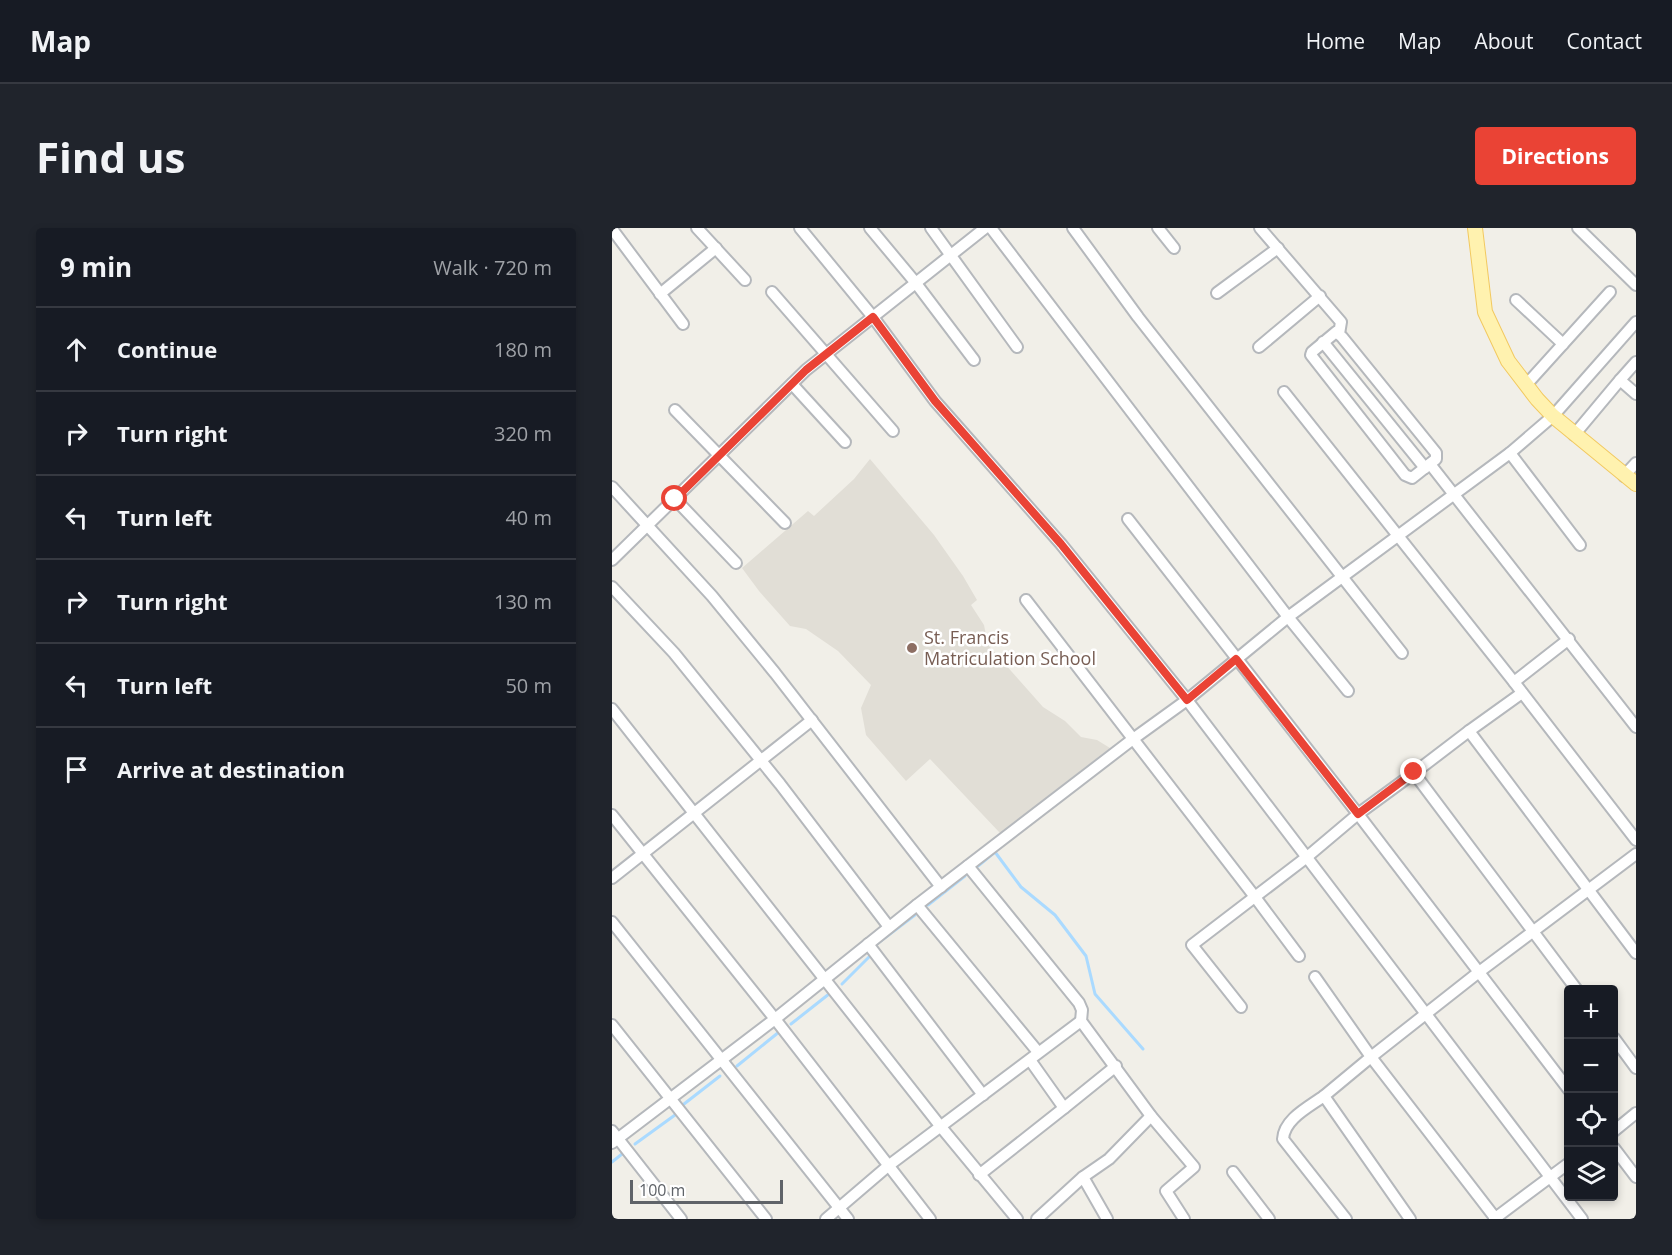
<!DOCTYPE html>
<meta charset="utf-8">
<style>
:root{--surface:#171b24;--page:#20242c;--text:#f1f3f6;--muted:#9ea1a6;--line:#363941;--accent:#ea4335}
body{margin:0;font-family:"Open Sans",sans-serif;background:var(--page);color:var(--text)}
.controls{position:absolute;right:18px;bottom:18px;display:grid;overflow:hidden;border-radius:6px;box-shadow:0 3px 9px #0003}
.controls button{width:54px;height:54px;display:grid;place-items:center;padding:0;border:0;border-bottom:2px solid var(--line);background:var(--surface);color:var(--text);font:30px sans-serif}
.scale{position:absolute;left:18px;bottom:15px;width:153px;box-sizing:border-box;padding-left:6px;border:3px solid #5f6368;border-top:0;font-size:16px;line-height:21px;white-space:nowrap;color:#5f6368;-webkit-text-stroke:4px #fff;paint-order:stroke}
.stop{position:absolute;width:18px;height:18px;margin:-14px;border:4px solid #ea4335;border-radius:50%;background:#fff}
.stop.end{background:#ea4335;border-color:#fff;box-shadow:0 2px 6px #0008}
.list{margin:0;padding:0;list-style:none}
h2{display:flex;justify-content:space-between;align-items:center;height:78px;margin:0;padding:0 24px;font-size:26px}
h2 small{font-size:20px;font-weight:400;color:var(--muted)}
.list li{display:grid;grid-template-columns:39px 1fr auto;gap:18px;align-items:center;box-sizing:border-box;height:84px;padding:0 24px;border-top:2px solid var(--line)}
.list b{display:block;font-size:22px;white-space:nowrap}
.list em{font-size:20px;font-style:normal;color:var(--muted)}
.icon{flex:none;width:33px;height:33px;fill:none;stroke:currentColor;stroke-width:2;stroke-linecap:round;stroke-linejoin:round}
.map{position:relative;flex:none;width:1024px;height:991px;overflow:hidden;border-radius:6px}
header{display:flex;align-items:center;gap:36px;box-sizing:border-box;height:84px;padding:0 30px;background:var(--surface);border-bottom:2px solid var(--line)}
header strong{font-size:28px}
nav{display:flex;gap:33px;margin-inline-start:auto;font-size:21px}
.intro{display:flex;align-items:center;justify-content:space-between;box-sizing:border-box;height:144px;padding:0 36px}
h1{margin:0;font-size:42px}
.button{padding:15px 27px;border-radius:6px;background:var(--accent);color:#fff;font-size:21px;font-weight:700}
main{display:flex;gap:36px;padding:0 36px}
aside{flex:1;background:var(--surface);border-radius:6px;box-shadow:0 3px 9px #0003}
.map>svg:first-child{display:block}
.education{fill:#e1ded6}
.lines{fill:none;stroke-linecap:round;stroke-linejoin:round}
.stream{stroke:#aadaff;stroke-width:3}
.minor-casing{stroke:#b5b8bc;stroke-width:14}
.major-casing{stroke:#f2c960;stroke-width:16}
.minor{stroke:#fff;stroke-width:10}
.major{stroke:#fff2af;stroke-width:14}
.route{stroke:#ea4335;stroke-width:8}
.education-dot{fill:#8d6e63;stroke:#fff;stroke-width:2}
.labels{text-anchor:middle;stroke-width:5;stroke-linejoin:round;paint-order:stroke}
.education-label{font-size:18px;fill:#785e54;stroke:#fff;text-anchor:start}
</style>
<header>
<strong>Map</strong>
<nav><a>Home</a><a>Map</a><a>About</a><a>Contact</a></nav>
</header>
<div class="intro"><h1>Find us</h1><a class="button">Directions</a></div>
<main>
<aside>
<h2>9 min<small>Walk · 720 m</small></h2>
<ul class="list">
<li><svg class="icon" aria-label="ahead" viewBox="0 0 24 24"><path d="M12 20V5M6 11l6-6 6 6"/></svg><div><b>Continue</b></div><em>180 m</em></li>
<li><svg class="icon" aria-label="right" viewBox="0 0 24 24"><path d="M7 20v-9h11M14 6l5 5-5 5"/></svg><div><b>Turn right</b></div><em>320 m</em></li>
<li><svg class="icon" aria-label="left" viewBox="0 0 24 24"><path d="M17 20v-9H6M10 6l-5 5 5 5"/></svg><div><b>Turn left</b></div><em>40 m</em></li>
<li><svg class="icon" aria-label="right" viewBox="0 0 24 24"><path d="M7 20v-9h11M14 6l5 5-5 5"/></svg><div><b>Turn right</b></div><em>130 m</em></li>
<li><svg class="icon" aria-label="left" viewBox="0 0 24 24"><path d="M17 20v-9H6M10 6l-5 5 5 5"/></svg><div><b>Turn left</b></div><em>50 m</em></li>
<li><svg class="icon" aria-label="arrive" viewBox="0 0 24 24"><path d="M6 21V4h12l-3 4 3 4H6"/></svg><div><b>Arrive at destination</b></div></li>
</ul>
</aside>
<div class="map">
<svg width="1024" height="991" viewBox="0 0 1024 991">
<rect width="100%" height="100%" fill="#f1efe8"/>
<!-- education -->
<path class="education" d="M258,231L322,307L351,348L365,372L359,377L372,397L376,417L431,479L453,493L469,509L485,512L498,520L388,605L318,531L294,553L254,507L249,480L259,457L226,423L194,401L178,398L147,363L130,340L196,283L202,288L242,251Z"/>
<g class="lines">
<!-- stream -->
<g class="stream">
<path d="M366,638L383,624L409,659L443,687L474,728L483,766L531,821"/>
<path d="M316,677L353,648"/>
<path d="M266,715L303,687"/>
<path d="M230,756L258,728"/>
<path d="M179,796L217,766"/>
<path d="M125,838L167,804"/>
<path d="M72,876L108,848"/>
<path d="M23,916L63,887"/>
<path d="M0,934L10,926"/>
</g>
<defs>
<g id="minor">
<path d="M85,0L133,52"/>
<path d="M188,0L261,89L323,173L449,316L575,472L970,991"/>
<path d="M258,0L303,54L362,132"/>
<path d="M319,0L405,119"/>
<path d="M379,0L676,389L736,463"/>
<path d="M461,0L526,89L790,425"/>
<path d="M546,0L562,20"/>
<path d="M648,0L729,94L727,106"/>
<path d="M966,0L1024,57"/>
<path d="M0,1L71,96"/>
<path d="M160,64L281,203"/>
<path d="M605,65L666,20"/>
<path d="M48,66L104,20"/>
<path d="M904,72L951,116"/>
<path d="M724,104L730,109L824,225V231L800,250L793,247L699,127L700,124Z"/>
<path d="M711,114L813,240"/>
<path d="M647,119L708,68"/>
<path d="M1008,152L1024,134"/>
<path d="M180,156L233,214"/>
<path d="M914,157L998,64"/>
<path d="M672,164L902,454"/>
<path d="M63,182L173,295"/>
<path d="M962,207L1008,152L1024,166"/>
<path d="M898,225L968,317"/>
<path d="M818,236L1024,499"/>
<path d="M1012,248L1024,235"/>
<path d="M0,259L100,368L163,445L329,659"/>
<path d="M63,271L124,335"/>
<path d="M516,291L746,586L695,629L580,717L629,779"/>
<path d="M0,332L194,142L373,0"/>
<path d="M0,359L62,425L168,556L277,699"/>
<path d="M414,372L643,669L687,728"/>
<path d="M957,411L902,454L1024,612"/>
<path d="M910,465L857,503L1024,725"/>
<path d="M0,481L329,899L405,991"/>
<path d="M802,545L857,503"/>
<path d="M0,587L163,791L318,991"/>
<path d="M356,638L467,775L470,782L469,793L539,888L582,939L554,963L572,991"/>
<path d="M0,650L200,492"/>
<path d="M305,677L426,824"/>
<path d="M0,694L236,991"/>
<path d="M256,716L371,867"/>
<path d="M703,749L759,829L712,868L798,991"/>
<path d="M0,797L154,991"/>
<path d="M1002,810L1024,840"/>
<path d="M418,832L452,880L504,838"/>
<path d="M957,862L746,586L802,545L965,762"/>
<path d="M712,868C697,879 672,891 671,911L734,991"/>
<path d="M0,903L69,991"/>
<path d="M1002,903L1024,885"/>
<path d="M0,915L163,791L305,677L521,511L575,472L676,389L898,225L941,188L1024,94"/>
<path d="M1002,920L1024,949"/>
<path d="M621,944L657,991"/>
<path d="M367,947L452,880"/>
<path d="M471,949L495,991"/>
<path d="M214,991L276,938L469,793"/>
<path d="M425,991L471,949L497,931L539,888"/>
<path d="M882,991L957,935"/>
<path d="M884,991L759,829L867,744L1024,626"/>
</g>
<path id="major" d="M863,0L873,84L896,133L925,171L941,188L1024,256"/>
</defs>
<!-- minor casing -->
<use href="#minor" class="minor-casing"/>
<!-- major casing -->
<use href="#major" class="major-casing"/>
<!-- minor -->
<use href="#minor" class="minor"/>
<!-- major -->
<use href="#major" class="major"/>
</g>
<g class="lines">
<!-- route -->
<path class="route" d="M63,271L194,142L261,89L323,173L449,316L575,472L624,431L746,586L802,544"/>
</g>
<!-- markers -->
<circle class="education-dot" cx="300" cy="420" r="6"/>
<g class="labels">
<!-- education labels -->
<g class="education-label">
<text x="312" y="416">St. Francis<tspan x="312" dy="21">Matriculation School</tspan></text>
</g>
</g>
</svg>
<div class="controls">
<button>+</button>
<button>−</button>
<button><svg class="icon" aria-label="locate" viewBox="0 0 24 24"><circle cx="12" cy="12" r="6"/><path d="M12 2v4M12 18v4M2 12h4M18 12h4"/></svg></button>
<button><svg class="icon" aria-label="layers" viewBox="0 0 24 24"><path d="M12 4l9 5-9 5-9-5zM3 14l9 5 9-5"/></svg></button>
</div>
<div class="scale">100 m</div>
<div class="stop" style="left:63px;top:271px"></div>
<div class="stop end" style="left:802px;top:544px"></div>
</div>
</main>
